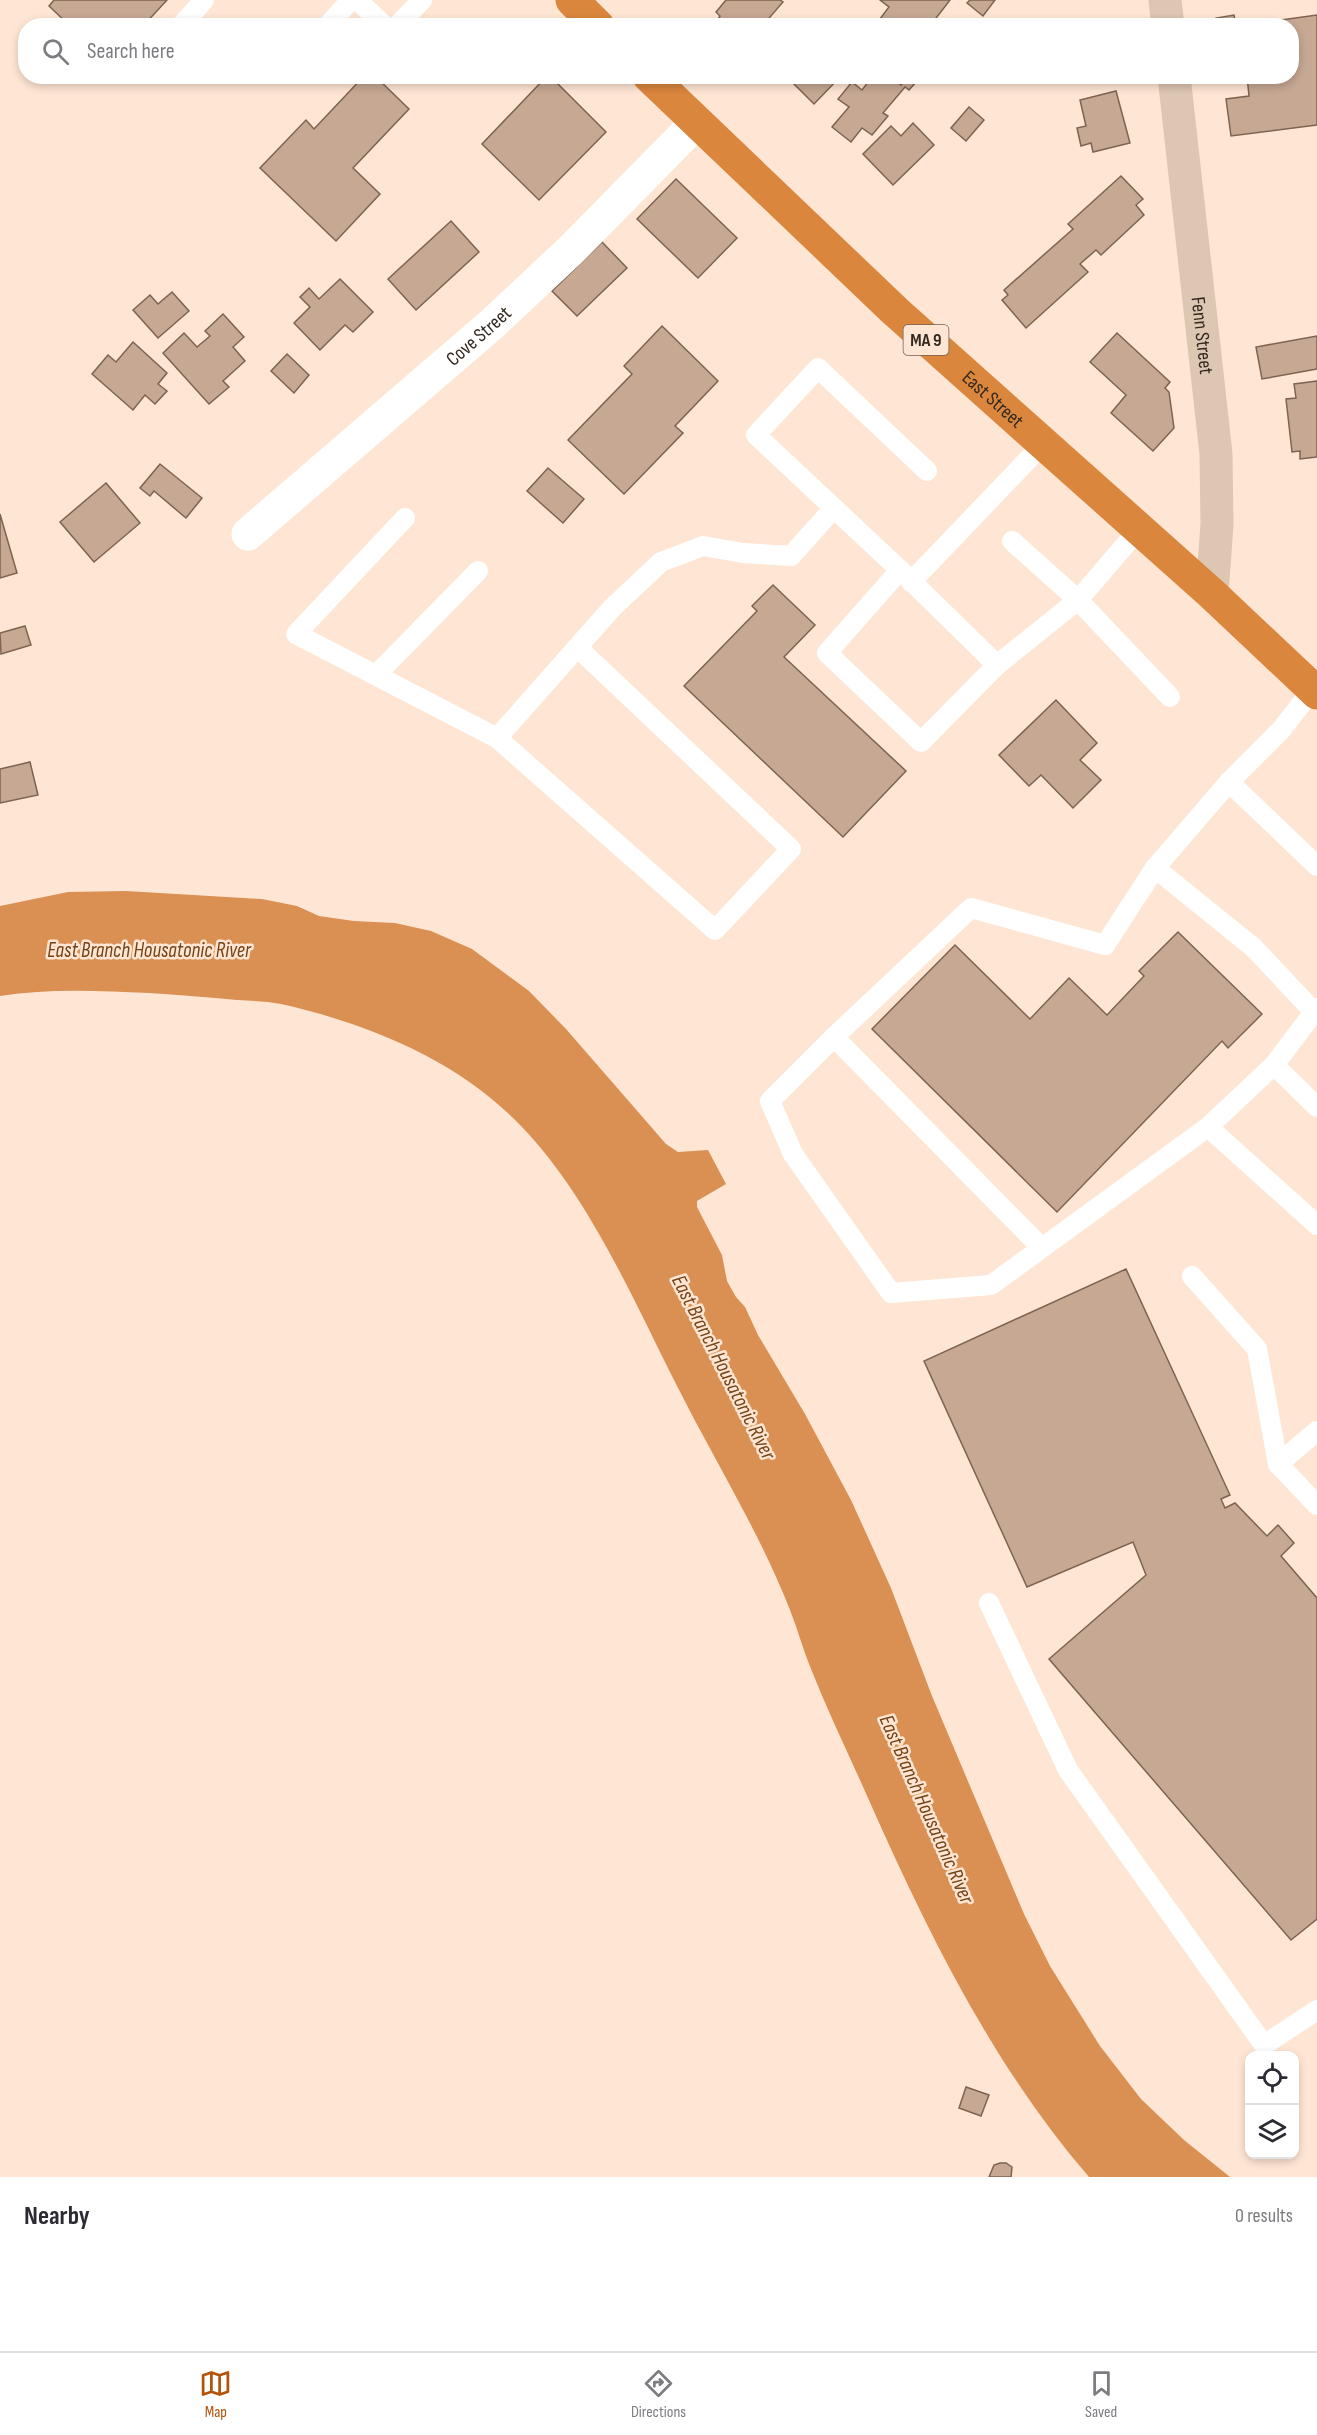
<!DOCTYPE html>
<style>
:root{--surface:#fff;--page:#f7f7f7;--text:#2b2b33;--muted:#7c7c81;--line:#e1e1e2;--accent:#b45309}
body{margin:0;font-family:"Sofia Sans Condensed",sans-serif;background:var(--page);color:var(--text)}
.controls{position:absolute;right:18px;bottom:18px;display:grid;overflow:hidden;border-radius:12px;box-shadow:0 3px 9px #0003}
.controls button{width:54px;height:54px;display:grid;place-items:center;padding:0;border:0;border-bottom:2px solid var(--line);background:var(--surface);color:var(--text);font:30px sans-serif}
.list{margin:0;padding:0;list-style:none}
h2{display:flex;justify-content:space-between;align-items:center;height:78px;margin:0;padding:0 24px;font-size:26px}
h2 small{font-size:20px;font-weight:400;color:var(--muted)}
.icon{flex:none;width:33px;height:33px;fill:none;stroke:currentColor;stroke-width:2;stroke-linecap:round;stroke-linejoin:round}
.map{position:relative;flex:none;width:1317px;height:2177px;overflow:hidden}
.search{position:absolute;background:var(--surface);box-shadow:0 3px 9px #0003;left:18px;right:18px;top:18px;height:66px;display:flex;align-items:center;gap:15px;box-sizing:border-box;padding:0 21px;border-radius:24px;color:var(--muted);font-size:22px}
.sheet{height:174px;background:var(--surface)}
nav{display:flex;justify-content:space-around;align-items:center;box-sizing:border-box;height:84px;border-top:2px solid var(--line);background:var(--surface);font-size:16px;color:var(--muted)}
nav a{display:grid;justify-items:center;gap:3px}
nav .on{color:var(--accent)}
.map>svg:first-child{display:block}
.water{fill:#da9053}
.building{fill:#c6a893;stroke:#7e6450;stroke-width:1.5}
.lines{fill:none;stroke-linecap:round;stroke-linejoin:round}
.lane{stroke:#fff;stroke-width:20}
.street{stroke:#fff;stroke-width:33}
.secondary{stroke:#ddc6b2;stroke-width:33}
.highway{stroke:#da863d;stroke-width:33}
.labels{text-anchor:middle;stroke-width:5;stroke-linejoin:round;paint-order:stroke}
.shield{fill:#ffe6d4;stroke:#716256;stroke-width:1.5}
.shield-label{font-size:18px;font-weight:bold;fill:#342920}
.street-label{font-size:20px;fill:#342920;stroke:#ffe6d4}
.water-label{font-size:21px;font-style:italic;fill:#754316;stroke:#ffe6d4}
</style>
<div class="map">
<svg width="1317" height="2177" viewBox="0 0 1317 2177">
<rect width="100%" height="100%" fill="#ffe6d4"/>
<!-- water -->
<path class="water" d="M126,891L262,899L297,906L319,916L354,921L395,923L431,931L472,949L529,991L566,1029L666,1144L678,1152L708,1150L726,1184L697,1201V1207L722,1255L727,1281L736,1297L745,1307L758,1335L805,1414L851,1500L891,1588L932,1696L1024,1914L1050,1966L1100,2046L1141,2099L1184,2140L1230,2177H1089C993,2066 927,1931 868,1798C849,1755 828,1712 811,1669C803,1650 798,1630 790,1610C759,1531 713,1458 675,1382C632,1297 588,1195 521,1126C458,1060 369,1024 281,1004C267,1001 252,1001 237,1000C208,997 179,995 149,993C99,991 50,988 0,996V906L68,892Z"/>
<!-- building -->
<g class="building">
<path d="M54,0H167L143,26H70L49,6Z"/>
<path d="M726,0H780L783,2L764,24L760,21L756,26H714L720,16L716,12Z"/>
<path d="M880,0H950L930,26H888L880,19L889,7Z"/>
<path d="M970,0H995L983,16L967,3Z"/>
<path d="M1234,15L1236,26H1217L1216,18Z"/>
<path d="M1317,15V125L1231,136L1226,99L1249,96L1247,76H1292V26H1238Z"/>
<path d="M364,76H375L409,109L353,168L380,194L336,241L260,168L306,120L314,129Z"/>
<path d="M547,76H550L606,132L539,200L482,144Z"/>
<path d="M786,76H841L814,104Z"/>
<path d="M873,76L878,79L880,76H892L901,85L907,76H914L918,80L909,90L905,87L883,113L888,116L872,135L862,128L851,142L832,127L849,107L838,99L852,82L862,90Z"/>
<path d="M1116,91L1130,143L1093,152L1091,143L1081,146L1077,128L1086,126L1080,100Z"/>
<path d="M969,107L984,120L966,141L951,128Z"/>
<path d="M913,123L934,145L893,185L863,154L891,126L901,136Z"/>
<path d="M1121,176L1143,199L1136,205L1144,215L1101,255L1096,250L1080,264L1088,272L1026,328L1002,300L1008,295L1004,290L1073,229L1068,224Z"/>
<path d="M676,179L737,238L698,278L637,219Z"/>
<path d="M451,221L479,252L416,310L388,279Z"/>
<path d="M602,242L627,268L577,316L552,291Z"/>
<path d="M340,279L373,312L353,332L345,325L320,350L294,323L310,307L300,297L309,288L319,299Z"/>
<path d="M172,292L189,311L158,338L133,310L150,295L158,304Z"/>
<path d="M223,314L244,337L233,347L245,361L223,381L229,387L209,404L163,353L184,333L197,347L210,336L205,331Z"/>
<path d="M662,326L718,381L675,426L683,433L624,494L568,440L632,374L624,366Z"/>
<path d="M1117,333L1170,382L1165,388L1169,392L1174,428L1153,451L1111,413L1126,395L1090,362Z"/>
<path d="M1317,336V369L1262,379L1256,347Z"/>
<path d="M133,342L167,373L158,384L167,391L155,404L145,395L133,410L92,374L108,355L116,362Z"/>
<path d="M287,354L309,375L294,393L271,371Z"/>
<path d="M1317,381V457L1300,459V451L1292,452L1286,399L1296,398L1294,384Z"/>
<path d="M160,464L202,498L186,518L154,491L150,496L140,488Z"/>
<path d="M548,468L584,499L563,523L527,491Z"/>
<path d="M106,483L140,523L94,562L60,522Z"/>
<path d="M0,514L17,573L0,578Z"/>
<path d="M773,585L815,625L784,657L906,771L843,837L684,686L757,611L752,606Z"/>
<path d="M25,626L31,645L1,654L0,633Z"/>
<path d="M1056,700L1097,743L1080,760L1101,780L1073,808L1041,775L1029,786L999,755Z"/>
<path d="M30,762L38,795L0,803V769Z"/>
<path d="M1178,932L1262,1014L1228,1048L1222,1041L1057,1212L872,1029L955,945L1030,1019L1069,978L1107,1015L1144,976L1139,971Z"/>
<path d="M1126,1269L1230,1495L1221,1499L1225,1508L1235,1503L1267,1536L1278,1525L1294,1543L1281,1556L1317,1598V1919L1291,1940L1049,1659L1146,1575L1133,1542L1027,1587L924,1361Z"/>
<path d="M966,2087L989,2095L981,2116L959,2108Z"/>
<path d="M1000,2163H1006L1012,2167L1011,2177H989L994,2165Z"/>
</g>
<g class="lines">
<!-- lane -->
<g class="lane">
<path d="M357,0L385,26"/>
<path d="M181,26L204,0"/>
<path d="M327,26L351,0"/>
<path d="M397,26L422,0"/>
<path d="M927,471L818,368L756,435L900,570L997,665"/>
<path d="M405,518L296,634L497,738"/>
<path d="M1139,529L1078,600L1170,697"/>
<path d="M900,570L827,653L921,742L997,665L1078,600L1012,541"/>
<path d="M911,582L1043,444"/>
<path d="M577,647L791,849L715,930L497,738L612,608L661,562L703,546L743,553L791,556L833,509"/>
<path d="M376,675L478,571"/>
<path d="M1229,782L1317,866"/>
<path d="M1155,868L1229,782L1281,730L1313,689"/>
<path d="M1314,1012L1274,1065L1317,1107"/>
<path d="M834,1037L1041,1247"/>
<path d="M1274,1065L1208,1127L1317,1225"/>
<path d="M1208,1127L991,1285L891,1293L793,1154L770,1101L834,1037L971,908L1105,945L1155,868L1254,948L1314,1012L1317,1008"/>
<path d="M1192,1276L1257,1349L1278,1464L1317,1505"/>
<path d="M1278,1464L1317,1431"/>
<path d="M989,1603L1068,1770L1264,2045L1317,2010"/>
</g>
<!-- street -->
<path class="street" id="s1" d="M248,534L492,324L571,250L696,123"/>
<!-- secondary -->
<g class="secondary">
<path d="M1165,0L1168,26"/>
<path id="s2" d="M1174,76L1216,454L1217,524L1212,594"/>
</g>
<!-- highway -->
<g class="highway">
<path d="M572,0L598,26"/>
<path id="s3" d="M649,76L895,311L1212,594L1317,693"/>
</g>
</g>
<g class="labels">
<!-- shield labels -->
<rect class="shield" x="903.5" y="325" width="45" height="30" rx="4.5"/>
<g class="shield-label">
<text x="926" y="346">MA 9</text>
</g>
<!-- street labels -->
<g class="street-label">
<text dy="7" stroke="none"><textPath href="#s1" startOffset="304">Cove Street</textPath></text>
<text dy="7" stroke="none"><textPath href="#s2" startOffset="261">Fenn Street</textPath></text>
<text dy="7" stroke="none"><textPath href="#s3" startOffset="472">East Street</textPath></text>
</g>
<!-- water labels -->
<g class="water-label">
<text x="149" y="957">East Branch Housatonic River</text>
<text transform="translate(724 1367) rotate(63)" y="7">East Branch Housatonic River</text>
<text transform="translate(927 1809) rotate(66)" y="7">East Branch Housatonic River</text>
</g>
</g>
</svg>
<div class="controls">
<button><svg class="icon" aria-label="locate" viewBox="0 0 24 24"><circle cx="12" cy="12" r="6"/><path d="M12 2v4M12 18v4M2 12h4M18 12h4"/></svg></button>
<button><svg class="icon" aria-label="layers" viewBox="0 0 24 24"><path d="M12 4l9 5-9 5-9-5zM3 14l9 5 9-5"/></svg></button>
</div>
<div class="search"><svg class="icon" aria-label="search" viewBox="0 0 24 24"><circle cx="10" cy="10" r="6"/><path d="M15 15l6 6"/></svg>Search here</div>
</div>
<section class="sheet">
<h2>Nearby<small>0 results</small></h2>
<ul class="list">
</ul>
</section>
<nav>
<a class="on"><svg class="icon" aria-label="map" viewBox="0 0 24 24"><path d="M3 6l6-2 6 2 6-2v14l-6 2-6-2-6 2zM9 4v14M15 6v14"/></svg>Map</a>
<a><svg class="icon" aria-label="directions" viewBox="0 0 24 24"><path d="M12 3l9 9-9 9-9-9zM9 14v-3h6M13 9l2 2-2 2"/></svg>Directions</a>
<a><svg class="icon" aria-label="saved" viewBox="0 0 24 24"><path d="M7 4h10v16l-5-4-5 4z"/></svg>Saved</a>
</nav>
